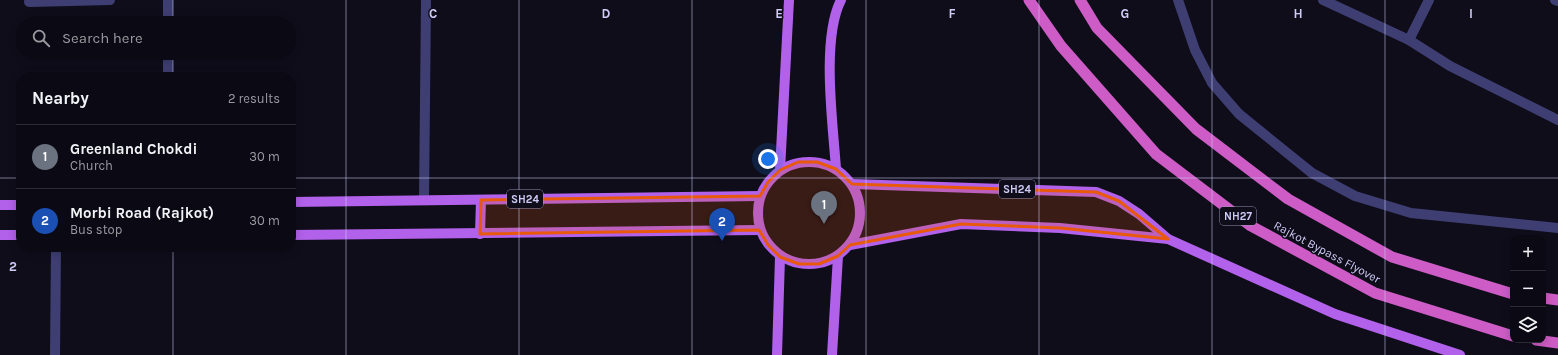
<!DOCTYPE html>
<meta charset="utf-8">
<style>
:root{--surface:#0b0a14;--page:#191822;--text:#f1f3f6;--muted:#9a9aa0;--line:#2b2b34;--accent:#1ccad5}
body{margin:0;font-family:Karla,sans-serif;background:var(--page);color:var(--text)}
.controls{position:absolute;right:12px;bottom:12px;display:grid;overflow:hidden;border-radius:8px;box-shadow:0 2px 10px #0003}
.controls button{width:36px;height:36px;display:grid;place-items:center;padding:0;border:0;border-bottom:1px solid var(--line);background:var(--surface);color:var(--text);font:20px sans-serif}
.you{position:absolute;left:768px;top:159px;width:14px;height:14px;margin:-10px;border:3px solid #fff;border-radius:50%;background:#1a73e8;box-shadow:0 0 0 6px #1a73e833}
.badge{display:grid;place-items:center;width:26px;height:26px;border-radius:50%;background:var(--accent);color:#fff;font-size:13px;font-weight:700}
.pin{position:absolute;translate:-50% -33px;filter:drop-shadow(0 1px 2px #0008)}
.pin::after{content:'';position:absolute;top:21px;width:14px;height:12px;background:inherit;clip-path:polygon(0 0,100% 0,50% 100%)}
.list{margin:0;padding:0;list-style:none}
h2{display:flex;justify-content:space-between;align-items:center;height:52px;margin:0;padding:0 16px;font-size:17px}
h2 small{font-size:13px;font-weight:400;color:var(--muted)}
.list li{display:grid;grid-template-columns:26px 1fr auto;gap:12px;align-items:center;box-sizing:border-box;height:64px;padding:0 16px;border-top:1px solid var(--line)}
.list b{display:block;font-size:15px;white-space:nowrap}
.list p{margin:0;font-size:13px;white-space:nowrap;color:var(--muted)}
.list em{font-size:13px;font-style:normal;color:var(--muted)}
.icon{flex:none;width:22px;height:22px;fill:none;stroke:currentColor;stroke-width:2;stroke-linecap:round;stroke-linejoin:round}
.map{position:relative;flex:none;width:1558px;height:355px;overflow:hidden}
.search{position:absolute;background:var(--surface);box-shadow:0 2px 10px #0003;left:16px;top:16px;width:280px;height:44px;display:flex;align-items:center;gap:10px;box-sizing:border-box;padding:0 14px;border-radius:22px;color:var(--muted);font-size:15px}
.panel{position:absolute;background:var(--surface);box-shadow:0 2px 10px #0003;left:16px;top:72px;width:280px;height:180px;border-radius:16px}
.map>svg:first-child{display:block}
.lines{fill:none;stroke-linecap:round;stroke-linejoin:round}
.minor{stroke:#3e3e73;stroke-width:10}
.tertiary{stroke:#3e3e73;stroke-width:10}
.primary{stroke:#b261ea;stroke-width:10}
.trunk{stroke:#ce5cc6;stroke-width:11}
.marked{fill:#e8590c;fill-opacity:0.2;stroke:#e8590c;stroke-width:3;stroke-linejoin:round}
.grid{fill:none;stroke:#d0ccf8;stroke-width:1;stroke-opacity:0.55}
.labels{text-anchor:middle;stroke-width:3;stroke-linejoin:round;paint-order:stroke}
.shield{fill:#0f0d1a;stroke:#9693b5;stroke-width:1}
.shield-label{font-size:11px;font-weight:bold;fill:#d0ccf8}
.street-label{font-size:12px;fill:#d0ccf8;stroke:#0f0d1a}
.grid-label{font-size:13px;text-anchor:middle;font-weight:bold;fill:#d0ccf8;stroke:#0f0d1a;stroke-width:3;stroke-linejoin:round;paint-order:stroke}
</style>
<div class="map">
<svg width="1558" height="355" viewBox="0 0 1558 355">
<rect width="100%" height="100%" fill="#0f0d1a"/>
<g class="lines">
<!-- minor -->
<g class="minor">
<path d="M1323,0L1409,40L1450,66L1558,120"/>
<path d="M1555,0L1558,1"/>
<path d="M29,2L110,0"/>
<path d="M168,23V0"/>
<path d="M1409,40L1429,0"/>
<path d="M168,77V53"/>
<path d="M424,200L426,0"/>
</g>
<!-- tertiary -->
<g class="tertiary">
<path d="M1178,0L1195,50L1212,83L1239,114L1312,173L1355,196L1411,213L1558,228"/>
<path d="M55,355L56,247"/>
</g>
<!-- primary -->
<g class="primary">
<circle cx="809" cy="213" r="51"/>
<path d="M836,169C833,124 821,39 841,0"/>
<path d="M780,170L789,0"/>
<path d="M852,184L1096,192L1119,201L1139,214L1168,239L1335,314L1460,355"/>
<path d="M291,202L760,196"/>
<path d="M0,205H21"/>
<path d="M480,234L481,200"/>
<path d="M0,235H21"/>
<path d="M291,235L759,230"/>
<path d="M850,245L961,224L1060,228L1168,239"/>
<path d="M777,355L780,257"/>
<path d="M832,355L838,256"/>
</g>
<!-- trunk -->
<g class="trunk">
<path d="M1029,0L1061,46L1156,154L1251,226L1375,293L1513,336"/>
<path d="M1080,0L1097,28L1196,129L1288,199L1392,257L1513,294"/>
<path d="M1543,298L1558,300"/>
<path d="M1536,340L1558,343"/>
</g>
</g>
<!-- marked area -->
<path class="marked" d="M798,162H817L836,169L852,184L1096,192L1119,201L1168,239L1060,228L961,224L850,245L838,256L819,264H799L780,257L768,245L759,230L480,234L481,200L760,196L768,182L780,170Z"/>
<!-- grid -->
<path class="grid" d="M173,0V23M346,0V355M519,0V355M692,0V355M866,0V355M1039,0V355M1212,0V355M1385,0V355M173,53V77M0,178H21M291,178H1558M173,247V355"/>
<g class="labels">
<!-- shield labels -->
<g class="shield">
<rect x="999" y="180" width="36" height="18" rx="3"/>
<rect x="507" y="190" width="36" height="18" rx="3"/>
<rect x="1220" y="207" width="36" height="18" rx="3"/>
</g>
<g class="shield-label">
<text x="1017" y="193">SH24</text>
<text x="525" y="203">SH24</text>
<text x="1238" y="220">NH27</text>
</g>
<!-- street labels -->
<g class="street-label">
<text transform="translate(1327 252) rotate(28)" y="4">Rajkot Bypass Flyover</text>
</g>
</g>
<g class="grid-label">
<text x="433" y="18">C</text>
<text x="606" y="18">D</text>
<text x="779" y="18">E</text>
<text x="952" y="18">F</text>
<text x="1125" y="18">G</text>
<text x="1298" y="18">H</text>
<text x="1471" y="18">I</text>
<text x="13" y="271">2</text>
</g>
</svg>
<div class="controls">
<button>+</button>
<button>−</button>
<button><svg class="icon" aria-label="layers" viewBox="0 0 24 24"><path d="M12 4l9 5-9 5-9-5zM3 14l9 5 9-5"/></svg></button>
</div>
<div class="you"></div>
<div class="pin badge" style="left:824px;top:224px;background:#6b7280">1</div>
<div class="pin badge" style="left:722px;top:241px;background:#1a4fb4">2</div>
<div class="search"><svg class="icon" aria-label="search" viewBox="0 0 24 24"><circle cx="10" cy="10" r="6"/><path d="M15 15l6 6"/></svg>Search here</div>
<section class="panel">
<h2>Nearby<small>2 results</small></h2>
<ul class="list">
<li><span class="badge" style="background:#6b7280">1</span><div><b>Greenland Chokdi</b><p>Church</p></div><em>30 m</em></li>
<li><span class="badge" style="background:#1a4fb4">2</span><div><b>Morbi Road (Rajkot)</b><p>Bus stop</p></div><em>30 m</em></li>
</ul>
</section>
</div>
